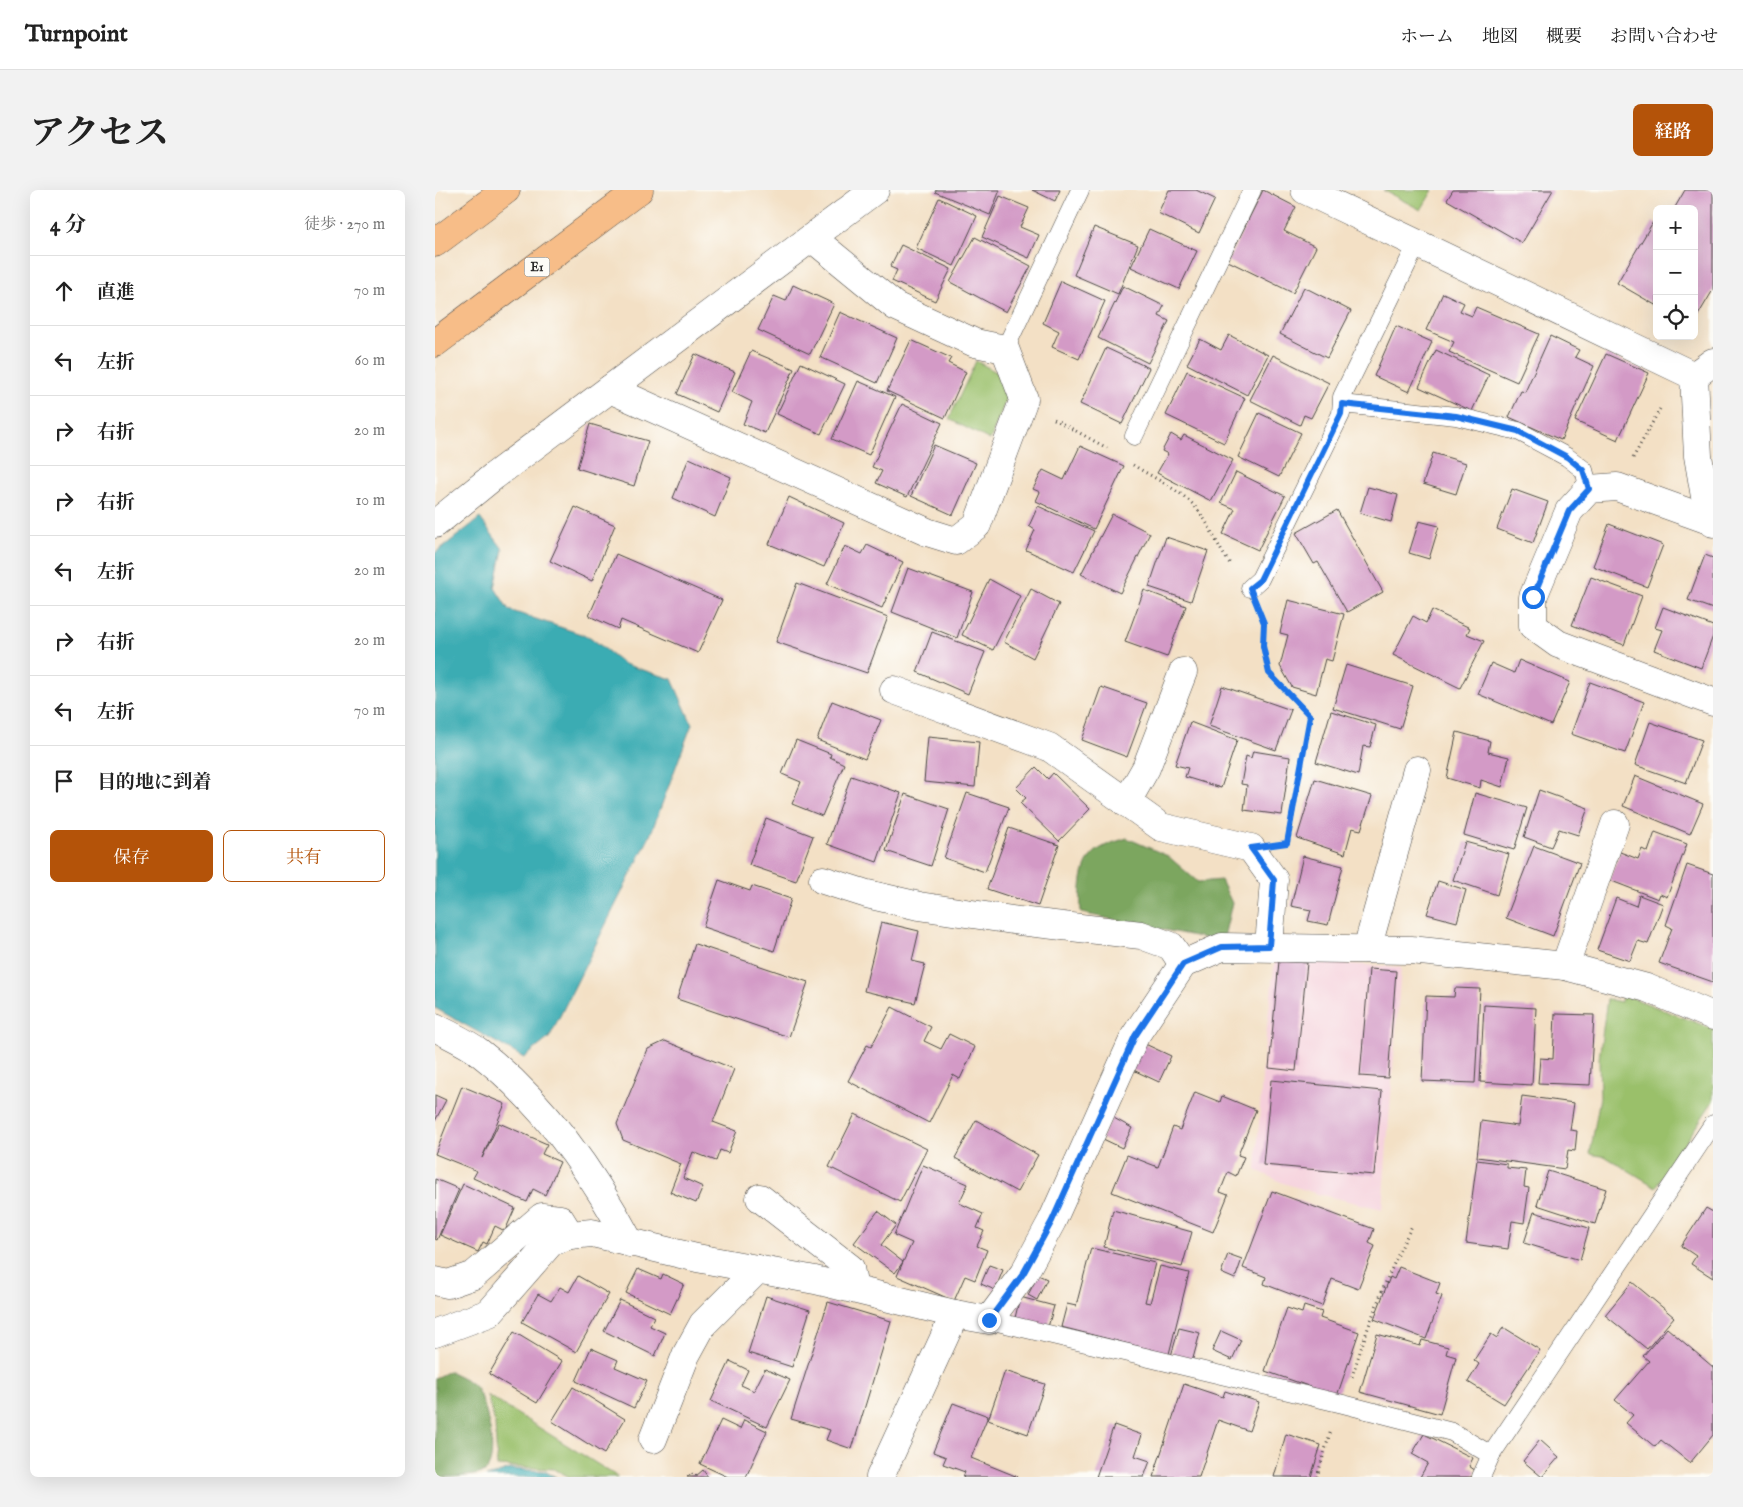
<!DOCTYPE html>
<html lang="ja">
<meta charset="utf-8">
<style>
:root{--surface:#fff;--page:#f2f2f2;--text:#222;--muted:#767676;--line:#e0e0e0;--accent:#b45309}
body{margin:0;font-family:"IM FELL English","Noto Serif JP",serif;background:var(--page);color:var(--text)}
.controls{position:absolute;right:15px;top:15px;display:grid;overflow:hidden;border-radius:8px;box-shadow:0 5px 20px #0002}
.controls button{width:45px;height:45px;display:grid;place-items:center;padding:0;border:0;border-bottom:1px solid var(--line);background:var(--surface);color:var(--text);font:25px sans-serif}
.stop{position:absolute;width:15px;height:15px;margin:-11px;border:4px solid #1a73e8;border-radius:50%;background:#fff}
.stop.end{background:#1a73e8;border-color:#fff;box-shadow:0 1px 5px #0008}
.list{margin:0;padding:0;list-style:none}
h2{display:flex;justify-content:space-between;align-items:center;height:65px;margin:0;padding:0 20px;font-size:21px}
h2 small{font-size:16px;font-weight:400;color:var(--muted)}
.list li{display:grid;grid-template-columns:32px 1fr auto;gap:15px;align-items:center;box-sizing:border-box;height:70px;padding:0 20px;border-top:1px solid var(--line)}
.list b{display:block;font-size:19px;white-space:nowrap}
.list em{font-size:16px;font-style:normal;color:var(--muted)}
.actions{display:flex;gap:10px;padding:15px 20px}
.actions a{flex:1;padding:11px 0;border:1px solid var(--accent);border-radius:8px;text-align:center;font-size:18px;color:var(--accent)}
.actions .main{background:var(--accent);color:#fff}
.icon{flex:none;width:28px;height:28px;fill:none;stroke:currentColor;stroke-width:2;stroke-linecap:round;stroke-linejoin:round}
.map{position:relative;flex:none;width:1278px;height:1287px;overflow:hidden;border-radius:8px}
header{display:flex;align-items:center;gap:30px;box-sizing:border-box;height:70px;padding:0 25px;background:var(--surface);border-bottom:1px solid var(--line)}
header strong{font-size:24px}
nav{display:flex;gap:28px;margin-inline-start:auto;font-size:18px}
.intro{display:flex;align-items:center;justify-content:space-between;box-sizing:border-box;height:120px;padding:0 30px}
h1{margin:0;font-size:35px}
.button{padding:12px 22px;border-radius:8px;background:var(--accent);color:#fff;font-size:18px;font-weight:700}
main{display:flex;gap:30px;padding:0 30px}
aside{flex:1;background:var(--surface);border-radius:8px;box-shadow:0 5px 20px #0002}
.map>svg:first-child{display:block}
.built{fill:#f5cfdb}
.green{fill:#9ac06b;stroke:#62764b}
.forest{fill:#7ba65f;stroke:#536845}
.water{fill:#3bacb3;stroke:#336c6f}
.building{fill:#d39ac6}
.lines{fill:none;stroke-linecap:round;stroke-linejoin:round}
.service-casing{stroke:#494642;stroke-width:19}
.minor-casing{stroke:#494642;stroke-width:29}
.motorway-casing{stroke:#494642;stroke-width:29}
.path{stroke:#494642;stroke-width:3;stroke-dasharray:1 4;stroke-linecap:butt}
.service{stroke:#fff;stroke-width:18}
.minor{stroke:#fff;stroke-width:28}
.motorway{stroke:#f7bd88;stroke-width:28}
.route{stroke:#1a73e8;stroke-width:6}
.labels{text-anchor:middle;stroke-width:5;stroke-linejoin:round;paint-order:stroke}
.shield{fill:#fdfcf7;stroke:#6a6a68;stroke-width:1}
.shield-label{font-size:12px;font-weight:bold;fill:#2b2b2b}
</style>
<header>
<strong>Turnpoint</strong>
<nav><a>ホーム</a><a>地図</a><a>概要</a><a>お問い合わせ</a></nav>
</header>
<div class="intro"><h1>アクセス</h1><a class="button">経路</a></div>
<main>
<aside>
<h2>4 分<small>徒歩 · 270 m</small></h2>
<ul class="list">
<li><svg class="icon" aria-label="ahead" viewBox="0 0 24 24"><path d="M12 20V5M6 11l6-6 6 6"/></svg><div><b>直進</b></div><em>70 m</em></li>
<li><svg class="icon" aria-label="left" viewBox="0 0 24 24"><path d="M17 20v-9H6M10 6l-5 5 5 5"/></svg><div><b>左折</b></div><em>60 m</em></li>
<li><svg class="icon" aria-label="right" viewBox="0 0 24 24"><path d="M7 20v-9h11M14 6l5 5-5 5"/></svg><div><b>右折</b></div><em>20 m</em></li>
<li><svg class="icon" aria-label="right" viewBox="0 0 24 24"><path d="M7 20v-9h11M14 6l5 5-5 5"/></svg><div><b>右折</b></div><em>10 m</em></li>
<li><svg class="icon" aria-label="left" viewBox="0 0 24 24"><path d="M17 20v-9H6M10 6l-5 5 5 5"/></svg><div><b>左折</b></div><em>20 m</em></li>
<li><svg class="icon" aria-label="right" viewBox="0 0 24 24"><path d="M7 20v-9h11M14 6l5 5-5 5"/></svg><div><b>右折</b></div><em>20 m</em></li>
<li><svg class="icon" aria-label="left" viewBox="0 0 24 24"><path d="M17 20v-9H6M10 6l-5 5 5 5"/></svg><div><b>左折</b></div><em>70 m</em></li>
<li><svg class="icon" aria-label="arrive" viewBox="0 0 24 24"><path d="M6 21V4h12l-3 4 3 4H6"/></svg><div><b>目的地に到着</b></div></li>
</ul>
<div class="actions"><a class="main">保存</a><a>共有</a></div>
</aside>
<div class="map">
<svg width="1278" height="1287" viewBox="0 0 1278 1287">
<rect width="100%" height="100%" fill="#fdfcf7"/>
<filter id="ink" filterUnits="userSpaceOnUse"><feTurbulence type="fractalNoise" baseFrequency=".02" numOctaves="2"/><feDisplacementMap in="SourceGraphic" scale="10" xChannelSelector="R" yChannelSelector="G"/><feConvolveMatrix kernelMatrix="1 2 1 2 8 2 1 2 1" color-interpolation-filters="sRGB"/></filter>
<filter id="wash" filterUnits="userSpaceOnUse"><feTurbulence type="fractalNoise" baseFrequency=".0096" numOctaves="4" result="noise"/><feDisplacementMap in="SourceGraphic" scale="20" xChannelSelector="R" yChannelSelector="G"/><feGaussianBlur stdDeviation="1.12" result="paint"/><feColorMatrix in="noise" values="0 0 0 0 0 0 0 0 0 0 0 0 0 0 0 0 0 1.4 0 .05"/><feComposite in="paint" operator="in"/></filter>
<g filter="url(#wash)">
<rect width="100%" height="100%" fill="#f3e0c5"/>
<!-- built -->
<path class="built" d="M840,770L966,777L947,1019L883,1004L848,993L821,980L828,871Z"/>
<!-- green -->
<g class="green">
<path d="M948,0H998L986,20Z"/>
<path d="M541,171L563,183L573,205L555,250L514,229Z"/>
<path d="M1187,804L1278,839V911L1221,997L1171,967L1155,964L1165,907L1164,869L1172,809L1186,812Z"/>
<path d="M52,1205L183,1287H135L119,1279L62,1276L60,1233Z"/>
</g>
<!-- forest -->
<g class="forest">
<path d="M692,648L733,666L763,692L786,690L797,713L789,747L774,749L646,723C645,703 644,669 666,658C674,653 683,651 692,648Z"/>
<path d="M14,1181C21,1185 35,1190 40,1197C52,1212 65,1268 50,1282C38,1287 14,1287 0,1287V1188Z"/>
</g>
<!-- water -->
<g class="water">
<path d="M45,328L68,359L60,398L74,420L155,447L189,474L237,489L257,534L215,646L114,848L89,868L0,818V363Z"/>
<path d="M76,1279L109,1281L121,1287H51Z"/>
</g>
<g id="blocks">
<!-- building -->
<g class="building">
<path d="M501,0H565L555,25L500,2Z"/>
<path d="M597,0H625L620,11Z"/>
<path d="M734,0H761L780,9L764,43L723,23Z"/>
<path d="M828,0L861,17L849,41L881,57L858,103L793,71Z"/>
<path d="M1018,0H1118L1087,53L1012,10Z"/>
<path d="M1250,0H1278V100L1259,132V19H1239Z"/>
<path d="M565,6L594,18L585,37L604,45L594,68L547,47Z"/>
<path d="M504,8L542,26L519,76L481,58Z"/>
<path d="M1218,32L1222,34V116L1182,93Z"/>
<path d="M659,37L703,55L683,104L639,85Z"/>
<path d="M714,39L762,61L744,99L696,77Z"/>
<path d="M540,47L596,76L571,122L515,92Z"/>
<path d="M466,55L516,79L500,111L457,91L462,80L455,77Z"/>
<path d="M626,91L670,111L644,169L617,157L624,141L608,133Z"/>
<path d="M358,95L399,114L375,164L323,140L339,106L351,111Z"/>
<path d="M688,96L729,116L724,126L734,131L713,173L663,148Z"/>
<path d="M869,97L916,121L892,168L845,144Z"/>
<path d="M1008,103L1029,113L1025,121L1037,126L1041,117L1104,144L1082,192L1014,162L1019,152L991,140Z"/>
<path d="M405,122L462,148L442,193L385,167Z"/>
<path d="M961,136L997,152L974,202L939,186Z"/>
<path d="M794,145L833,165L812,205L752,174L765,149L786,160Z"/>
<path d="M1115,146L1144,160L1140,167L1159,176L1126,250L1074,227L1086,201L1090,202Z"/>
<path d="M476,150L516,168L513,173L531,182L510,228L452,201Z"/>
<path d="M671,158L714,178L687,234L645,214Z"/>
<path d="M1001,160L1054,185L1037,221L984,197Z"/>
<path d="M316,161L359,179L330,243L308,234L317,212L297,202Z"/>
<path d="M260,164L300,182L282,222L242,204Z"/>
<path d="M1171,164L1214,183L1183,250L1140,231Z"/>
<path d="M838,165L894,193L876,228L869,225L865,235L815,210Z"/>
<path d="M366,173L410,194L386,244L342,224Z"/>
<path d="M752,181L810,208L789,253L731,225Z"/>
<path d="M423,191L460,207L434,265L397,249Z"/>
<path d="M467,214L507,233L472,307L441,293L447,281L437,277Z"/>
<path d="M824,223L866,243L844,287L803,267Z"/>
<path d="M155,234L213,251L199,296L142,278Z"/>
<path d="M736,244L746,250L749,245L798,270L776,311L722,283L733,264L727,261Z"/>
<path d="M499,255L541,273L518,325L476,306Z"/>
<path d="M645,256L689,276L659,339L601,311L605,302L598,299L608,280L629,290Z"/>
<path d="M998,263L1031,273L1021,304L988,294Z"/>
<path d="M254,268L296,287L280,327L238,308Z"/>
<path d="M801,282L850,306L823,360L788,344L800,319L786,313Z"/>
<path d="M933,297L963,305L956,332L925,323Z"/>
<path d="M1077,299L1113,312L1098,353L1062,339Z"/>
<path d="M354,307L409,333L389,377L334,354Z"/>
<path d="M603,316L659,341L639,382L591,360L600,340L594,336Z"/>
<path d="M140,317L180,335L157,391L115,371Z"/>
<path d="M902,320L948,402L912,422L883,372L879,374L861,343Z"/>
<path d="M677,324L715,343L685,403L646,384Z"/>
<path d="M984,331L1004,336L994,369L974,363Z"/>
<path d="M1174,334L1228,355L1212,397L1158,376Z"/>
<path d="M731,347L773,361L756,411L714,397Z"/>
<path d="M432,355L468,372L447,418L392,394L410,356L427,364Z"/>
<path d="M181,364L287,410L263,463L186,430L183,439L154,426Z"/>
<path d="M1270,365L1278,368V419L1253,410Z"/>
<path d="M473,378L538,402L522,448L457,422Z"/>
<path d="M1156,387L1207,406L1189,455L1137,435Z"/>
<path d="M554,389L585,406L558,460L527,445Z"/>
<path d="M362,393L453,427L432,483L341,452Z"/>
<path d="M596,399L624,414L598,468L569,452Z"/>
<path d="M709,400L751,416L732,467L690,452Z"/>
<path d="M853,410L909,424L897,471L890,469L881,504L857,497L845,476L853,445L845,443Z"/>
<path d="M1228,417L1278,436V446L1266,478L1219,460L1227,440L1220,438Z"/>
<path d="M997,420L1035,438L1032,444L1049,451L1025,498L958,465L978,426L991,433Z"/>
<path d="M497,442L550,462L533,504L482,482Z"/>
<path d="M1084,470L1135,492L1116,535L1043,504L1056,473L1079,483Z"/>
<path d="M911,475L978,496L965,539L898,518Z"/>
<path d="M1155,492L1209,512L1190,563L1136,544Z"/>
<path d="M787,496L856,520L841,560L774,536Z"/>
<path d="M666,497L712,513L692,567L647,550Z"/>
<path d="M397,511L446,530L430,569L382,550Z"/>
<path d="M896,521L941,535L935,557L928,556L923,585L881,572Z"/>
<path d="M755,532L802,550L786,598L750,587L753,578L740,575Z"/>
<path d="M1215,532L1267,550L1251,593L1200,575Z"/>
<path d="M1022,542L1055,551L1053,562L1074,567L1067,597L1046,590L1045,598L1012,588Z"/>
<path d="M493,547L544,552L540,597L489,592Z"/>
<path d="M361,550L396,564L395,567L409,574L387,626L357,614L366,592L347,584Z"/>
<path d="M818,561L855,567L847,625L809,620L812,595L806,594L811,566L816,568Z"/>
<path d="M601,577L613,589L618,583L655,619L624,651L585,613L591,608L581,598Z"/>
<path d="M416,586L466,603L442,672L392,654Z"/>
<path d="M1200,586L1268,614L1255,644L1188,616Z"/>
<path d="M880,589L937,606L926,640L917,638L910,664L862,648Z"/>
<path d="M1104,600L1153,618L1143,645L1124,639L1116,657L1089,647Z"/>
<path d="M532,603L574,617L550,682L509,668Z"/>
<path d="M1040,603L1092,618L1079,660L1029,645Z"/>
<path d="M470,604L514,619L496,676L451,661Z"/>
<path d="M331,628L378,646L361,691L314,675Z"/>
<path d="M574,638L624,655L603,716L552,699Z"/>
<path d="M1220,642L1252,654L1232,707L1225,704L1223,709L1174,690L1185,662L1203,669L1207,659L1213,662Z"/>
<path d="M1030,652L1074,664L1062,705L1018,690Z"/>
<path d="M1099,656L1145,673L1118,746L1071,728Z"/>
<path d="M868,666L908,676L893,735L873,731L876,720L856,716Z"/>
<path d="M1252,675L1278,684V792L1224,773L1237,738L1231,735Z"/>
<path d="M284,690L315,701L317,696L356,709L339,761L268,737Z"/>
<path d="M1003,691L1031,700L1022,732L992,724Z"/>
<path d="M1204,705L1228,714L1213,754L1203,751L1195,771L1162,760L1181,708L1201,716Z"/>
<path d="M446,732L484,741L477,771L490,774L480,813L429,801Z"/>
<path d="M260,754L373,792L354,847L242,809Z"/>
<path d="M844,771L872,773L861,881L834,878Z"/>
<path d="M934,779L961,781L953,888L925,886Z"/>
<path d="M1020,798L1045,799L1040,893L987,891L991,806L1019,807Z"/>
<path d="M1049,815L1101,818L1097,895L1045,892Z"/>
<path d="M457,817L496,837L489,851L506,859L514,844L540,857L525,889L518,885L494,933L413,891L432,855L436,857Z"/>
<path d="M1120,824L1159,825L1155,895L1103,893L1105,868L1118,869Z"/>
<path d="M230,851L299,879L278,932L302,941L293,963L285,960L281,971L258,962L248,988L268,997L261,1013L235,1002L246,974L188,950L182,934L213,859Z"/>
<path d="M708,853L736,866L724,892L696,879Z"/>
<path d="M836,890L947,901L939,985L828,975Z"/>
<path d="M27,896L70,914L47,968L64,933L112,954L107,964L125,972L110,1005L98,999L92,1012L38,988L42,981L0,964Z"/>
<path d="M760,902L785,912L787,906L821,920L803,965L809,967L801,986L793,982L785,1002L793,1005L778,1042L677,1002L692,965L723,977L738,937L745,940Z"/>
<path d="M0,905L11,910L0,931Z"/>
<path d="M1087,906L1139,913L1135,940L1142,941L1140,961L1133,960L1130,979L1042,967L1046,931L1083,936Z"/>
<path d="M420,924L492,959L465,1012L394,977Z"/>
<path d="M677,927L697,938L687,958L666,948Z"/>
<path d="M541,930L603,965L582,1002L520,968Z"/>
<path d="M1042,970L1072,974V978L1091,980L1089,997L1094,998L1089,1033L1077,1031L1073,1059L1031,1053Z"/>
<path d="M488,975L533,994L524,1013L548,1024L542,1038L549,1041L542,1056L552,1060L540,1090L530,1086L519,1111L462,1086L468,1072L460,1083L419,1053L443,1021L461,1035L446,1055L468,1072L477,1053L459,1045Z"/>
<path d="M1113,981L1171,999L1160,1034L1102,1015Z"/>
<path d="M0,989L24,999L2,1050L0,1049Z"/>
<path d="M28,994L80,1018L70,1041L60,1036L52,1054L48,1052L43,1062L5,1045Z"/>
<path d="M837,1001L939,1039L934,1053L940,1056L923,1099L897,1089L887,1116L829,1094L831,1087L808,1078Z"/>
<path d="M1271,1018L1278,1022V1088L1256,1074L1261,1066L1246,1056Z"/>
<path d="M678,1020L757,1042L747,1077L669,1057Z"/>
<path d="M1099,1022L1154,1038L1145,1070L1089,1053Z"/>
<path d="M656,1058L720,1073L710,1112L715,1113L725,1076L754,1083L734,1164L626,1137L632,1114L641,1116Z"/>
<path d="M793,1064L807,1069L800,1089L786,1083Z"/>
<path d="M554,1075L568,1080L560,1100L546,1094Z"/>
<path d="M964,1077L1005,1093L1001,1104L1007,1106L991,1149L939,1129L955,1087L959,1089Z"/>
<path d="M203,1079L226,1089L228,1084L249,1094L235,1124L191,1103Z"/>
<path d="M603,1085L612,1089L602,1110L593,1105Z"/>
<path d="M143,1086L174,1104L141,1162L87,1132L103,1104L116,1111L125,1097L134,1102Z"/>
<path d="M1197,1092L1239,1127L1212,1159L1170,1125Z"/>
<path d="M331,1106L375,1120L357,1177L313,1163Z"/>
<path d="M585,1107L619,1116L613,1137L580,1128Z"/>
<path d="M185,1110L220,1127L215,1136L230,1143L220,1166L169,1141Z"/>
<path d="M393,1112L456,1131L417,1259L391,1250L395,1240L356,1229Z"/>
<path d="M869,1116L887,1122L885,1128L924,1142L902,1206L830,1181L852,1118L867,1123Z"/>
<path d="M1068,1137L1105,1160L1069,1214L1033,1192L1044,1174L1039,1170L1056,1144L1062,1148Z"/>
<path d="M744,1138L765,1143L757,1172L736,1166Z"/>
<path d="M1232,1138L1278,1177V1245L1255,1273L1226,1250L1220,1257L1191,1233L1198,1225L1180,1210L1214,1171L1208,1166Z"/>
<path d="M786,1141L806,1150L797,1170L777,1161Z"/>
<path d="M79,1142L127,1171L102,1213L54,1184Z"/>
<path d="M942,1144L985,1156L987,1150L1013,1157L1011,1164L1021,1167L1005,1224L925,1202Z"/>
<path d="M156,1158L183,1170L180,1177L212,1191L199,1218L141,1191Z"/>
<path d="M295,1171L313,1180L306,1195L319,1201L330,1179L355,1190L332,1237L276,1211Z"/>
<path d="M570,1181L610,1194L593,1244L553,1230Z"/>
<path d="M749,1194L788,1207L790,1201L824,1212L814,1241L783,1230L764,1287H718Z"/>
<path d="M138,1197L190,1229L169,1264L117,1231Z"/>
<path d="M518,1213L553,1226L536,1268L583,1287H528L530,1282L508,1274L511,1267L498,1262Z"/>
<path d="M286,1230L305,1239L309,1230L332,1241L311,1287H293L265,1274Z"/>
<path d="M679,1235L707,1245L700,1266L715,1271L709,1287H661Z"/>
<path d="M851,1244L886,1255L876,1287H839Z"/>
<path d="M989,1244L1038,1268L1034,1276L1041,1281L1037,1287H985L993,1273L977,1264Z"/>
<path d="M1105,1250L1124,1267L1107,1287L1088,1271Z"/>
<path d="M268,1280L273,1287H252L258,1283L261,1286Z"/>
</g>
</g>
</g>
<g filter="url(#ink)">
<use href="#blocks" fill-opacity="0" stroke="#494642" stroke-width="1"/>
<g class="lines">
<defs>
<g id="service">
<path d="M570,159L645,0"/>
<path d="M907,214L1021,226L1083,241L1132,267L1149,280L1154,299"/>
<path d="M699,246L817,0"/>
<path d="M815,398L825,389L906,224L907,207L982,54"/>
<path d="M554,1130L908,1214L1017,1242L1056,1265"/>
<path d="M1046,1287L1056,1265L1278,934"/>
</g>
<g id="minor">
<path d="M870,0L1259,186"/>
<path d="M1259,186L1263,266L1274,330L1278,333"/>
<path d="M1259,186L1278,172"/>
<path d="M175,199L492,342L521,351L542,335L589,209L570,159L540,153L460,116L377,48"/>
<path d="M1274,330L1182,297L1154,299L1134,321L1098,407V436L1123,454L1278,512"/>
<path d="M0,334L59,286L440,0"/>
<path d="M459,500L614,557L726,637L816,658L839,690L834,757"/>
<path d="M691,613L711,578L748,482"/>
<path d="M388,690L432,704L484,716L584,731L706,745L736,756L748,774"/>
<path d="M932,759L982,580"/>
<path d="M1130,776L1180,634"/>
<path d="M0,837C14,845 31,852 44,862C108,912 157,981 195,1053"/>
<path d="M325,1008L415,1078L419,1099"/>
<path d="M0,1091L13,1094L39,1085L107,1027L125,1029L135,1045"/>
<path d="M0,1143L54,1123L117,1051L135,1045L157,1043L262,1068L380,1090L520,1124L554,1130L589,1083L617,1031L700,846L748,774L787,757L976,760L1130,776L1212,798L1278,826"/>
<path d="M218,1249L251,1165L268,1134L323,1079"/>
<path d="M445,1287L520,1124"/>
</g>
<g id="motorway">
<path d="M0,53L71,0"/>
<path d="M0,153L204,0"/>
</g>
</defs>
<!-- service casing -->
<use href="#service" class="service-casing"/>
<!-- minor casing -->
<use href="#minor" class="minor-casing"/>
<!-- motorway casing -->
<use href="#motorway" class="motorway-casing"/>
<!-- path -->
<g class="path">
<path d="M619,229L672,258"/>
<path d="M1198,268L1226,217"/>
<path d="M698,275C717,287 749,302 762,319C776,336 782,357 796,375"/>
<path d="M826,425L829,433L828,456L834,483L875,526L853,652"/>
<path d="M917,1187C933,1134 952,1085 977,1036"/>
<path d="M882,1287L896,1240"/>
</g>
<!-- service -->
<use href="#service" class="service"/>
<!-- minor -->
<use href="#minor" class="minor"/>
<!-- motorway -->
<use href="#motorway" class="motorway"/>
</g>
</g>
<g class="lines" filter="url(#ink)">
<!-- route -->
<path class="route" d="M554,1130L588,1084L617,1031L700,846L748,774L787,757L834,756L839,690L816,658L852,653L875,526L834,483L828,456L829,433L815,398L825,390L906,224L907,214L1021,226L1083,241L1132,267L1148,280L1154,299L1134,321L1098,407"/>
</g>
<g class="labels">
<!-- shield labels -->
<rect class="shield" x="89.5" y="67.5" width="25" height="19" rx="4"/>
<g class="shield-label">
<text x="102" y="81">E1</text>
</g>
</g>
</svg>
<div class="controls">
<button>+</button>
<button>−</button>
<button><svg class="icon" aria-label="locate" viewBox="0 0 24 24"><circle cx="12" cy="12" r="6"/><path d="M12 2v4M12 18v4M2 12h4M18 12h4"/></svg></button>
</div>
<div class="stop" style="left:1098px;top:407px"></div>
<div class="stop end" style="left:554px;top:1130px"></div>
</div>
</main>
